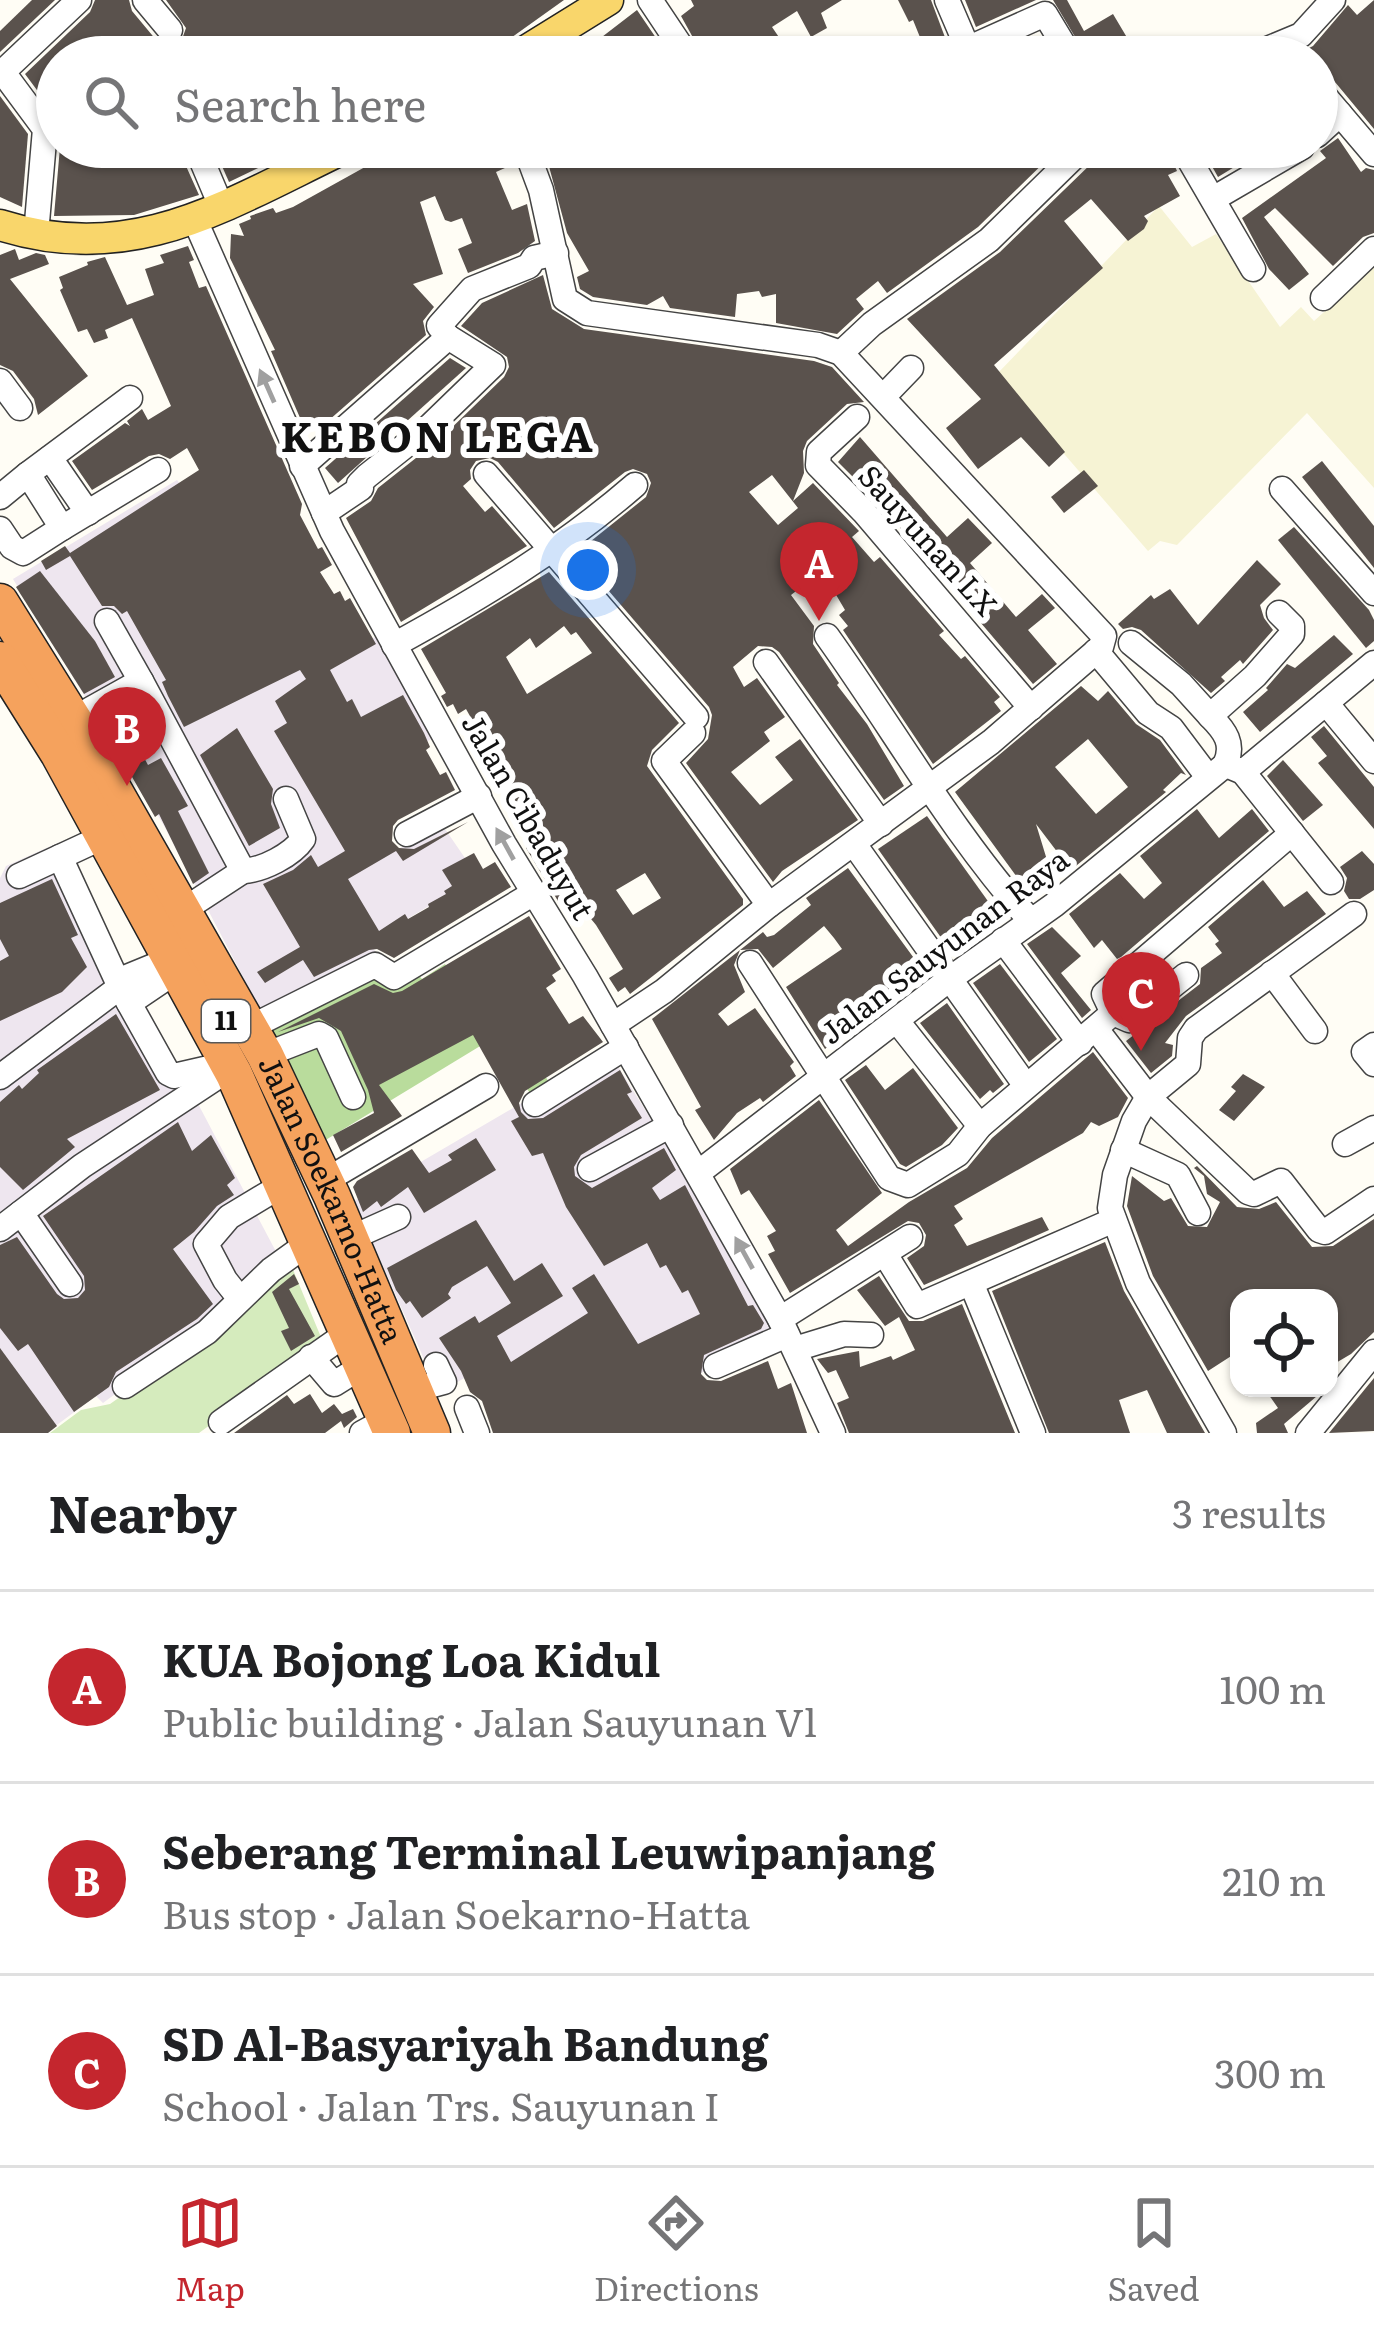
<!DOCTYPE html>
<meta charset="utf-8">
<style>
:root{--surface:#fff;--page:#f2f2f2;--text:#202124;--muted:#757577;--line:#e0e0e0;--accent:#c4262e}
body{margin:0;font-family:Literata,serif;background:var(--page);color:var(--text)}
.controls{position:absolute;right:36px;bottom:36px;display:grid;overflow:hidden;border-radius:24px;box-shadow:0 3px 9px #0004}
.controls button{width:108px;height:108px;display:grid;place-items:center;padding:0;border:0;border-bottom:3px solid var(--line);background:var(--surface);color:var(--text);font:60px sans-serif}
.you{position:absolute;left:588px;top:570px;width:42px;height:42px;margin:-30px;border:9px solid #fff;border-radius:50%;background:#1a73e8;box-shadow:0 0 0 18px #1a73e833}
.badge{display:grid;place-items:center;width:78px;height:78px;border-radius:50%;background:var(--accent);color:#fff;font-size:39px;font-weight:700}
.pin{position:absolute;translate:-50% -99px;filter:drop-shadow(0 3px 6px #0008)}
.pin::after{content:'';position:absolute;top:63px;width:42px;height:36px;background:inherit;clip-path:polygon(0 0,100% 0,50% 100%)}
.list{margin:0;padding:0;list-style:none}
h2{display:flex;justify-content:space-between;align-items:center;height:156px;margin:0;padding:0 48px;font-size:51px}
h2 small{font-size:39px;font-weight:400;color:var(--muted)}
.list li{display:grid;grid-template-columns:78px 1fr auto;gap:36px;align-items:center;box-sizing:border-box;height:192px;padding:0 48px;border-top:3px solid var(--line)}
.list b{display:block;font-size:45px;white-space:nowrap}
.list p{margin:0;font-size:39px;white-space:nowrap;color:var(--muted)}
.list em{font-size:39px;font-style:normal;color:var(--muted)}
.icon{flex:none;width:66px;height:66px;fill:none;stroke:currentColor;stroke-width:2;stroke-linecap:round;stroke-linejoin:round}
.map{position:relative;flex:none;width:1374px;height:1433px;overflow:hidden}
.search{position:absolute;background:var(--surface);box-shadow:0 3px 9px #0004;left:36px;right:36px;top:36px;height:132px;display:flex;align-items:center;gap:30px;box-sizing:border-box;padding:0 42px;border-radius:66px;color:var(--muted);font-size:45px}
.sheet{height:732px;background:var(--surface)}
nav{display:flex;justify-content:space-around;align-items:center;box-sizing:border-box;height:168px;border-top:3px solid var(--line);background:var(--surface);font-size:33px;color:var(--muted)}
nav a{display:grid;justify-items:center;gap:6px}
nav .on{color:var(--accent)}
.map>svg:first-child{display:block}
.industrial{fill:#eee6ef}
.farmland{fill:#f6f3d4}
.green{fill:#d5ebbd}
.forest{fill:#b9dc9c}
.building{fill:#5a524d;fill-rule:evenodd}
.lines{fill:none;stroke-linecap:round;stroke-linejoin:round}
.minor-casing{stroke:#444;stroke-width:27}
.major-casing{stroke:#222;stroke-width:33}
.highway-casing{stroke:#222;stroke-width:39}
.minor{stroke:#fff;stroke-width:24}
.major{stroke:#f9d66b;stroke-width:30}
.highway{stroke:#f5a25d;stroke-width:36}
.oneway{fill:#a0a0a0}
.labels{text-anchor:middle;stroke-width:12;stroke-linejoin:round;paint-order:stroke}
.shield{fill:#fff;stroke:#585858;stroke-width:3}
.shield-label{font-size:27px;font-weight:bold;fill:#111}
.street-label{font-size:30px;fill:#111;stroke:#fff}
.district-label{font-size:42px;font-weight:bold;letter-spacing:3px;fill:#111;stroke:#fff}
</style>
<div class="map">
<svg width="1374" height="1433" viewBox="0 0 1374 1433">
<rect width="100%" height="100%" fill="#fffdf5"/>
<!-- industrial -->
<g class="industrial">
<path d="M177,480L323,670L375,637L433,738L330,797L367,865L443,826L478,877L370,941L377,955L264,1017L163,824L13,579Z"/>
<path d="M60,842L282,1263L202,1330L103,1403L96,1396L46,1433H0V878L6,866Z"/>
<path d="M609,1052L719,1228L777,1336L607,1419L498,1358L439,1393L354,1201Z"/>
</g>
<!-- farmland -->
<path class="farmland" d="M1159,206L1192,247L1216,234L1280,327L1301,307L1314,321L1374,267V488L1307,413L1177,545L1160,541L1148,551L996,375Z"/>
<!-- green -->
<path class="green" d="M289,1260L323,1342L199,1433H50L81,1410L110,1404L221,1326Z"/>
<!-- forest -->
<path class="forest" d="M445,964L459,986L482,971L550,1084L531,1095L495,1037L324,1141L264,1023L376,967L414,970L422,979Z"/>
<!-- building -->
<g class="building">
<path d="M32,0H55L0,52V31Z"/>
<path d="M95,0H129L132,11L157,41L172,46L181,42L186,28L166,0H564L484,57H447L442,49L429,57H110L98,42L83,57H57V117L25,74L90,12Z"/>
<path d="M691,0H842L821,13L827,28L811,37L797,11L772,27L789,52L815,37L825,57H767L762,49L750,57H739L733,48L729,51L726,46L710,57H691L696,43L681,16L694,6Z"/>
<path d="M898,0H931L946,40L936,46L933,57H928L913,20L909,22Z"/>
<path d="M965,0H1036L976,27Z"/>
<path d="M1053,0H1067L1084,31L1113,14L1135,51L1126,57H1087Z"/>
<path d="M1374,0V129L1330,76L1317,71V57H1291L1313,46L1348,5L1357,15Z"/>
<path d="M637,10L669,57H567L598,40Z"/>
<path d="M0,96L28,134L22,207L0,197Z"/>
<path d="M1338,138L1361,172L1366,168L1374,170V233L1363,237L1333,266L1275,208L1264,217L1309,274L1289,290L1269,269L1242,218L1326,158L1320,151Z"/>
<path d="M60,147H192L186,166L199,195L134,215L54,216Z"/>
<path d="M230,147H302L229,182L221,164Z"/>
<path d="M401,147H406L411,155L430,147H509L514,164L496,172L512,210L527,204L535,241L518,253L468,273L458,249L472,243L462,218L451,222L445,220L435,196L420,202L443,274L413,284L434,307L423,321L426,335L320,428L314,421L304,427L271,351L275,350L230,258L231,234L244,236L239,224L251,219L250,216L273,208L276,213L293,207Z"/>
<path d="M551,147H706L711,165L735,147H1060L978,227L887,293L878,281L856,299L864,309L837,334L776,323V294L762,297L759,291L737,294L735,317L670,308L663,296L647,305L593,297L580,289L577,277L589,271L567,233L547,159L555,155Z"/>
<path d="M1100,147H1166L1177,171L1168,175L1180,196L1144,216L1148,221L1144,229L1128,241L1091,199L1064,221L1103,268L994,365L1065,452L1049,467L1021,437L978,469L946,428L981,399L907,319L1000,252L1096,159Z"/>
<path d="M1201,147H1254L1232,159L1236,166L1218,177Z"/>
<path d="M188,246L194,260L189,262L199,288L206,286L302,504L300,515L318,549L322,547L332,565L320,572L334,594L340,591L345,601L350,598L376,644L330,670L347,702L352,699L361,717L403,695L424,733L430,747L426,750L440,775L446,772L455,790L398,820L393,826L392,841L399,848L414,849L468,822L403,861L396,851L348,879L379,931L405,914L408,919L429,907L428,904L446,894L444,891L452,886L442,870L474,853L483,869L495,862L511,887L394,958L377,949L369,950L314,977L303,960L265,983L257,972L300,947L263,884L293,870L311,855L318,867L345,851L274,731L287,723L275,701L306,679L300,670L184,727L168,696L162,682L166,680L127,611L122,614L114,606H102L70,556L46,570L41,561L65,546L70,553L199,470L187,448L170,459L159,454L149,456L92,490L72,461L125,423L130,426L127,421L142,409L148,420L171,406L132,318L105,330L108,338L94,343L87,329L78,332L60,290L63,288L59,277L88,265L87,262L105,257L127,305L154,295L145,269L164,263L160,255Z"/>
<path d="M15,249L19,260L36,253L45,255L49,264L10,279L88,376L38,415L34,399L13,371L0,365V255Z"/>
<path d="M543,275L552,309L584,329L814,361L832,367L864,402L847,404L807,441L803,451L804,473L793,501L813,483L859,531L852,537L874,562L880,557L944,631L939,635L961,659L965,656L1000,697L994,702L1001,711L933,764L843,630L848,626L839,615L845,610L822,571L791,595L814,626L813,644L839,683L837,685L867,724L904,786L884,800L779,652L772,647L758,646L733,667L744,687L757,678L785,717L764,732L770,741L731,772L760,805L793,780L775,757L800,739L858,820L782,871L773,882L686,763L708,739L712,715L709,707L576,553L646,497L651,483L647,474L633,469L625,472L554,528L498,462L490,458L476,461L470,470L471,479L463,486L485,512L492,506L527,546L401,622L346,518L371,501L378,488L440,439L504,377L509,367L507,357L461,326L482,303ZM772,475L798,508L778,525L749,492Z"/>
<path d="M450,358L466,368L338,483L325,468Z"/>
<path d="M860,437L947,537L968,518L992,543L970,563L1016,617L1042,594L1055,608L1028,630L1057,664L1033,684L877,501L838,462Z"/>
<path d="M1322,461L1374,526V568L1302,477Z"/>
<path d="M1084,470L1098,486L1064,513L1051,497Z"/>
<path d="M1294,527L1369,610L1374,620V641L1366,648L1278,540Z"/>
<path d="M1257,560L1281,584L1260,605L1264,618L1273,630L1243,664L1240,660L1221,677L1225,681L1211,693L1141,630L1132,627L1123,629L1118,624L1151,595L1154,599L1170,589L1198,625Z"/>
<path d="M40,571L95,641L115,677L84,694L16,587Z"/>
<path d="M549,572L679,723L652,750L647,766L743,899V905L630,994L625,987L618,992L609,978L623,969L596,925L573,897L558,901L526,848L540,840L492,765L486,768L473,747L484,741L466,709L458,714L453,704L447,707L441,696L446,693L421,649ZM564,626L571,635L576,632L592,653L527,694L506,657L530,638L536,648ZM645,873L661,898L633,915L616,890Z"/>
<path d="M1334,635L1353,654L1260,732L1243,712L1268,690L1266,688L1287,664L1295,668Z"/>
<path d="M1081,686L1098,701L1108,691L1136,724L1160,740L1186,775L1181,773L1163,790L1166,792L1071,870L1036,824L1054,883L1039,894L1036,890L1030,895L955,792ZM1088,739L1128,787L1096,814L1055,767Z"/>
<path d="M135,712L147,735L135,741L148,765L161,758L188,806L178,811L209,873L193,884L159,814L155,817L104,728Z"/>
<path d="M1324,726L1374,787V829L1318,763L1327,756L1311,737Z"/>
<path d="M237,728L273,789L271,804L280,828L249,846L200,755Z"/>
<path d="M1283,760L1323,805L1303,821L1267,776Z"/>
<path d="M1197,809L1219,838L1252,809L1269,831L1121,957L1117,959L1102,940L1094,948L1069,914L1120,873L1144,899L1162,883L1140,856Z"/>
<path d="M927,816L1000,918L952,953L878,849Z"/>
<path d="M1362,851L1374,864V890L1360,899H1349L1344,891L1347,878L1340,867Z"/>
<path d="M848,868L927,976L845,1039L842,1035L825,1049L786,987L842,949L834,938L824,926L773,968L758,949L740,950L763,932L767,937L774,935L811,905L806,898Z"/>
<path d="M52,879L78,935L71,938L87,967L62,992L0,1021V961L9,956L0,939V903Z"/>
<path d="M1263,880L1284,907L1307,891L1326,914L1186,1016L1165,1043L1173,1045L1172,1056L1151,1073L1126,1041L1200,984L1201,968L1222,953L1215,944L1219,941L1208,927Z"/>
<path d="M529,916L561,969L552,975L556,981L546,988L569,1024L583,1016L603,1042L525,1091L519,1103L521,1112L528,1119L543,1118L620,1070L632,1092L627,1094L642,1118L581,1155L574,1167L575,1176L592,1188L664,1148L676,1170L652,1188L660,1200L685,1185L748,1306L753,1305L764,1323L761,1329L704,1355L701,1374L707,1380L721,1381L768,1361L778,1389L791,1383L807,1433H493L482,1401L470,1392L461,1371L439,1338L475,1316L479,1323L511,1303L487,1266L452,1287L448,1294L451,1298L422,1318L410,1301L406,1304L396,1290L387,1268L476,1220L514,1281L542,1263L563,1296L497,1336L511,1362L588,1313L572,1288L594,1274L638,1344L700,1314L688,1290L682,1293L666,1265L660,1268L647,1243L604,1266L566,1207L543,1153L532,1156L511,1121L519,1117L473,1035L379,1085L402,1116L341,1152L333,1135L374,1113L368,1090L341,1031L319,1018L278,1032L374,984L393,993L402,991Z"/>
<path d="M1052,927L1081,956L1061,973L1091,1010L1082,1018L1027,944Z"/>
<path d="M740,950L734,965L745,992L718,1014L728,1026L755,1008L794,1062L790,1066L796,1076L763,1102L760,1098L737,1113L714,1140L695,1110L701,1107L652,1019Z"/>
<path d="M1000,964L1057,1039L1029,1062L973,983Z"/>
<path d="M947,1003L1004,1084L993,1093L990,1090L980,1099L920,1023Z"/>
<path d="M116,1014L160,1090L67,1139L75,1147L23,1190L0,1167V1102L19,1085L22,1089L39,1073L37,1070Z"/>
<path d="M1093,1052L1128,1098L1118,1117L1099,1126L1091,1122L1083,1133L954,1206L963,1219L954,1225L967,1246L1042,1217L1049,1230L924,1285L907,1258L924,1246L926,1235L919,1223L908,1221L790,1293L768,1254L775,1251L767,1236L776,1231L749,1190L741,1195L730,1169L819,1100L882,1193L836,1230L848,1246L909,1202L967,1168L992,1138Z"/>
<path d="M866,1065L885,1090L913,1068L958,1128L942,1145L906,1167L900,1164L845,1080Z"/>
<path d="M1243,1074L1265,1087L1234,1121L1219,1110L1236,1091L1231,1087Z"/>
<path d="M178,1122L192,1151L211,1135L235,1178L227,1185L234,1195L217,1206L194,1232L173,1249L213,1304L197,1319L116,1372L109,1387L74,1412L28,1344L18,1351L0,1328V1245L17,1237L57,1294L64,1299L78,1298L85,1290L84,1276L43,1216Z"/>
<path d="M476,1138L496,1170L424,1213L408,1187L381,1207L377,1201L363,1212L353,1187L357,1181L412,1149L429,1173L452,1160L448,1155Z"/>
<path d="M1197,1166L1237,1207L1259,1209L1276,1202L1312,1247L1333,1246L1374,1219V1332L1351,1354L1329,1367V1298H1239V1351L1208,1371L1153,1276L1127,1206L1132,1176L1164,1201L1171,1198L1188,1226L1207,1227L1220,1202L1207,1194L1204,1176L1194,1168Z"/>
<path d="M1105,1242L1124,1291L1205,1433H1167L1147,1390L1119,1400L1130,1433H1049L992,1291Z"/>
<path d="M294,1274L299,1284L289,1289L315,1336L291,1351L281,1331L289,1328L272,1292Z"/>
<path d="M879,1276L909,1321H923L962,1304L1015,1433H849L837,1403L849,1398L836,1370L828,1373L817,1359L859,1351L860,1367L891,1356L893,1360L915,1350L899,1317L885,1326L857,1290Z"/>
<path d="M0,1348L57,1426L48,1433H0Z"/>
<path d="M1374,1378V1431L1329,1433Z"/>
<path d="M1264,1388H1311L1317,1396L1284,1424L1288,1433H1257L1256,1423L1278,1408Z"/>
<path d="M310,1394L322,1413L334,1404L342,1414L353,1409L357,1417L344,1428L341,1421L325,1433H234L287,1395L294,1404Z"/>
</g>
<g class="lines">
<defs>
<g id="minor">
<path d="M145,0L170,30"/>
<path d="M650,0L680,45"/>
<path d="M947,0L968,49"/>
<path d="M949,57L1045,14L1071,57"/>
<path d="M1248,57L1301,35L1333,0"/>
<path d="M1317,87L1374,154"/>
<path d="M1317,135L1340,114"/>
<path d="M214,147L202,161L221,206"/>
<path d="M525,147L541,190L565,299L587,313L818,345L841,353L1104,636L1101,647L991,742L769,905L664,991L613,1025"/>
<path d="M1182,147L1253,269"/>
<path d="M1213,199L1302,147"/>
<path d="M194,218L332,531L504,844L585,976L780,1319L833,1433"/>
<path d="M36,234L45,129L5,75L8,67L79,0"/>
<path d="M1323,298L1374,249"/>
<path d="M841,353L872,324L989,240L1084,147"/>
<path d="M0,381L20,408"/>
<path d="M884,396L911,368"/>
<path d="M857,417L819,452L818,465L864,512L1031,708"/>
<path d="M50,458L88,513"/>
<path d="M302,466L444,341L448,337L439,326L472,289L529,266L534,258L556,253"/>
<path d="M28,474L130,398"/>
<path d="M486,474L696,717"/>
<path d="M1282,489L1374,593"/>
<path d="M0,497L28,474L62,528L23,553L12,547L0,529"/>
<path d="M324,513L361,488L359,484L367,476L430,426L493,365L448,337"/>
<path d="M62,528L158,470"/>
<path d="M107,621L141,681"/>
<path d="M827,636C895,731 952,833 1030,920"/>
<path d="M1131,643L1181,684L1210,716"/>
<path d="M394,645C480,598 560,550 635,485"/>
<path d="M1096,651L1148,713L1171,728L1208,777"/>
<path d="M766,662L881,824"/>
<path d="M1326,703L1374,761"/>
<path d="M73,719L141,681L243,871C263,870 292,855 303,839L286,799"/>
<path d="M693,733L664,761L769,905"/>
<path d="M1225,765C1235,744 1225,731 1210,716L1255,676L1292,634V626L1279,613"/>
<path d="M1231,767L1243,772L1331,882"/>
<path d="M1243,772L1374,663"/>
<path d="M407,834L479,796"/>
<path d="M854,844L1026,1086"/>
<path d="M19,876L88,844"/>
<path d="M182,911L243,871"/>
<path d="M1003,940L1080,1043"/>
<path d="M750,963L889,1178L908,1185L958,1154L980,1126L1113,1013"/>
<path d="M1272,973L1315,1031"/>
<path d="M1186,975L1129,1020L1113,1013L1104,994L1292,833"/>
<path d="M117,981L156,965"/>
<path d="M120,987L168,1073L174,1076L209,1068"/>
<path d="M129,1003L163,980"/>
<path d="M897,1021L980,1126"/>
<path d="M249,1028L375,965L394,977L534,893"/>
<path d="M1096,1029L1148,1097L1248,1192L1254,1194L1281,1181L1319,1230L1325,1232L1374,1199"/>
<path d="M1374,1045L1364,1052L1374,1064"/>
<path d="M265,1055L319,1034L326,1038L353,1097"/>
<path d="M0,1077L120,987L60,857"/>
<path d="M535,1104L626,1047"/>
<path d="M1345,1144L1374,1128"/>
<path d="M1123,1150L1178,1175L1198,1213"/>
<path d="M590,1169L671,1125"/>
<path d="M698,1173L951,978L1054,905L1225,765"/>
<path d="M325,1181L486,1086"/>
<path d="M21,1213L70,1284"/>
<path d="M0,1229L82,1166L214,1079"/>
<path d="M351,1238L398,1217"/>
<path d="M885,1254L917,1306L1114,1220"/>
<path d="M972,1285L1033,1433"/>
<path d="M240,1299L225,1280L206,1244L229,1217L269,1193"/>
<path d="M780,1319L910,1237"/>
<path d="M795,1349L844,1334L871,1335"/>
<path d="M311,1357L334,1384L350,1374"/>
<path d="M716,1366L787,1335"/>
<path d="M125,1386L207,1332L271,1270L296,1252"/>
<path d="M414,1390L444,1382L436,1365"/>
<path d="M467,1408L477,1433"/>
<path d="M221,1422L336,1341"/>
<path d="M362,1433L373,1427"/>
<path d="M1224,1433L1138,1283L1110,1208L1115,1175L1134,1121L1148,1097L1188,1064L1190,1038L1196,1029L1354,914"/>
<path d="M1308,1433L1374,1352"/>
</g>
<g id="major">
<path d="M516,57L608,0"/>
<path d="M0,225C134,268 229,203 347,147"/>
</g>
<g id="highway">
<path id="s1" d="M0,602L73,719L265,1055L332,1196L432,1433"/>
<path d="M0,660L59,754L234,1074L392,1433"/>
</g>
</defs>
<!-- minor casing -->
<use href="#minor" class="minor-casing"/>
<!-- major casing -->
<use href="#major" class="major-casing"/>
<!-- highway casing -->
<use href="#highway" class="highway-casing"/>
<!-- minor -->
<use href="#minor" class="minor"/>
<!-- major -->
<use href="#major" class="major"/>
<!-- highway -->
<use href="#highway" class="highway"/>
</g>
<!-- one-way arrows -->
<defs><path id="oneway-solid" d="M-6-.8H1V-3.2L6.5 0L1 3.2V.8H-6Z" transform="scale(3)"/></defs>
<g class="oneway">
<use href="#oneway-solid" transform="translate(267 386) rotate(-114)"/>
<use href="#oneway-solid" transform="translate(505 844) rotate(-119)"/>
<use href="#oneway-solid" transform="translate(744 1253) rotate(-119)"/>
</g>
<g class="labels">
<!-- shield labels -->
<rect class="shield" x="202" y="1000" width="48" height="42" rx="9"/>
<g class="shield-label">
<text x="226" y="1030">11</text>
</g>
<!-- street labels -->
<g class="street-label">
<text transform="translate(927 541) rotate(48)" y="10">Sauyunan LX</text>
<text transform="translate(527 817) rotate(60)" y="10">Jalan Cibaduyut</text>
<text transform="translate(945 947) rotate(-37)" y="10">Jalan Sauyunan Raya</text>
<text dy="10" stroke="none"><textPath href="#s1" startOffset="684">Jalan Soekarno-Hatta</textPath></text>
</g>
<!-- district labels -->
<g class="district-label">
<text x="438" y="452">KEBON LEGA</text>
</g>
</g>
</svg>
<div class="controls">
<button><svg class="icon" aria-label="locate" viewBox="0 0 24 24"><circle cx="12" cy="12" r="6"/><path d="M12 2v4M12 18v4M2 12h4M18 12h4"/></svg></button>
</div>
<div class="you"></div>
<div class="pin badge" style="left:819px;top:621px">A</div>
<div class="pin badge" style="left:127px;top:786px">B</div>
<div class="pin badge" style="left:1141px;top:1051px">C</div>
<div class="search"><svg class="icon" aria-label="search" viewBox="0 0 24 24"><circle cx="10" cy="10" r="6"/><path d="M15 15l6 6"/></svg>Search here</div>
</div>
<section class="sheet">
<h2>Nearby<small>3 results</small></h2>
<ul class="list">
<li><span class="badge">A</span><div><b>KUA Bojong Loa Kidul</b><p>Public building · Jalan Sauyunan Vl</p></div><em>100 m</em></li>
<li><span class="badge">B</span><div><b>Seberang Terminal Leuwipanjang</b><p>Bus stop · Jalan Soekarno-Hatta</p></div><em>210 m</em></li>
<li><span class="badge">C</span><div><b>SD Al-Basyariyah Bandung</b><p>School · Jalan Trs. Sauyunan I</p></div><em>300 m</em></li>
</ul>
</section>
<nav>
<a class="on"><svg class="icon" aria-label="map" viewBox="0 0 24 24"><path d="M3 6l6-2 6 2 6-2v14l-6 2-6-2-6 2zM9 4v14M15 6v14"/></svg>Map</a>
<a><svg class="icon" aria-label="directions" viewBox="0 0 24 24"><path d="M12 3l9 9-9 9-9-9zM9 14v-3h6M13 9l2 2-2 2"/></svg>Directions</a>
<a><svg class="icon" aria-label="saved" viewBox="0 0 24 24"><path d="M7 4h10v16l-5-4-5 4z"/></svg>Saved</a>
</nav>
